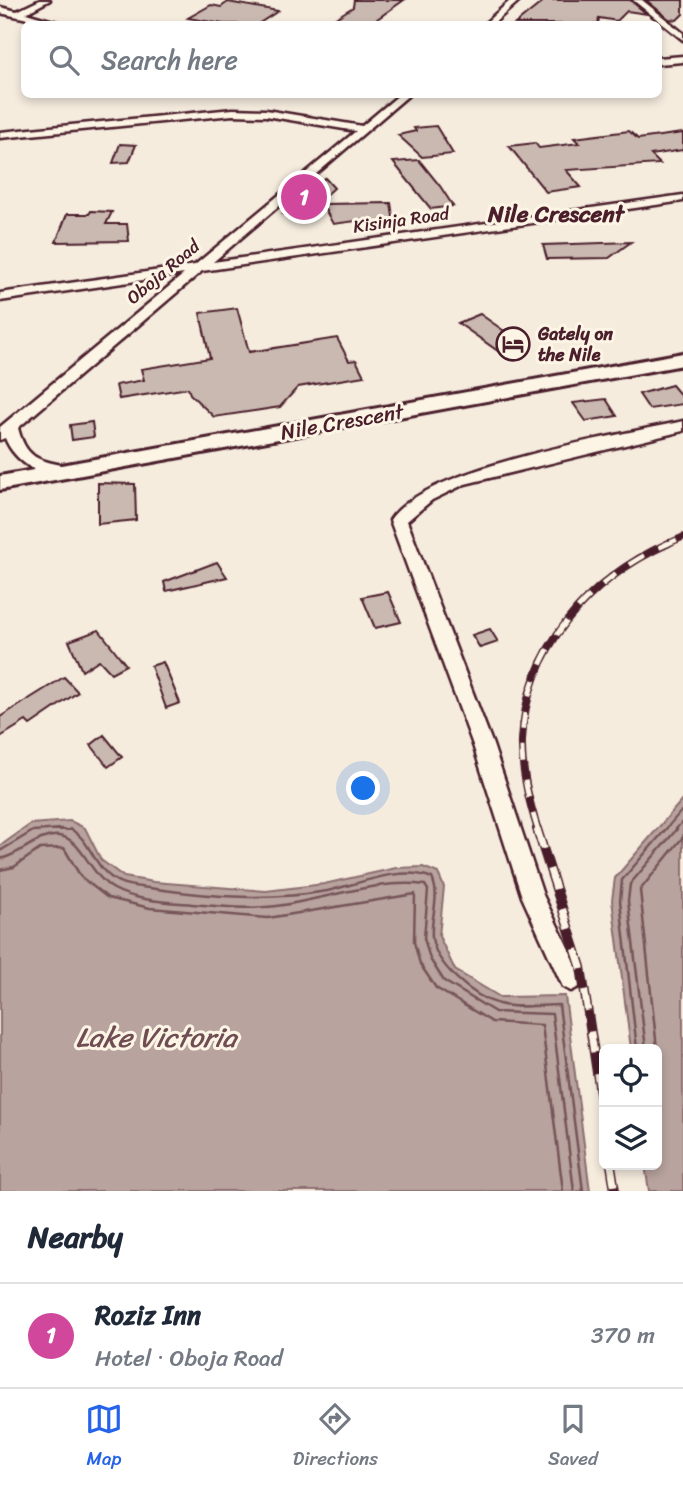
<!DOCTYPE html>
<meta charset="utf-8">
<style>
:root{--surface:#fff;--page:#f2f2f3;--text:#1f2937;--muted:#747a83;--line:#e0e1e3;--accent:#2563eb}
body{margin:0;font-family:Sriracha,sans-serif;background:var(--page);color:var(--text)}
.controls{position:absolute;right:21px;bottom:21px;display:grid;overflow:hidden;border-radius:10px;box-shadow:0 4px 10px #0003}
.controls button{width:63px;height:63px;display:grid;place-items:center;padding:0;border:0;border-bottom:2px solid var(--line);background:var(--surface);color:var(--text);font:35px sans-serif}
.you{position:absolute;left:364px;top:789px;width:24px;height:24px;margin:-18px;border:5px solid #fff;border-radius:50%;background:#1a73e8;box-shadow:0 0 0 10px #1a73e833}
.badge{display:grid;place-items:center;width:46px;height:46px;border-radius:50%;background:var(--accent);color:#fff;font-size:23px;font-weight:700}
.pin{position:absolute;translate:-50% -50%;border:4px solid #fff;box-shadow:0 2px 7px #0006}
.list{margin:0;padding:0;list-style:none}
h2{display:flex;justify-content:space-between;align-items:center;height:91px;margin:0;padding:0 28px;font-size:30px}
h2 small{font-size:23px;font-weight:400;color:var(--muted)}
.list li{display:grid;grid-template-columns:46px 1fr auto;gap:21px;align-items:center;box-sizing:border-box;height:105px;padding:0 28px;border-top:2px solid var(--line)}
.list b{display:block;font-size:26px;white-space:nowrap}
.list p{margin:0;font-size:23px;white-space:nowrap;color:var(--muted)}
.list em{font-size:23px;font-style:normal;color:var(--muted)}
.icon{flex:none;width:38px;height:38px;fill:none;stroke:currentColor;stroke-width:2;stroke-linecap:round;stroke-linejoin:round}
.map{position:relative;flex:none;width:683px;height:1191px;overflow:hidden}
.search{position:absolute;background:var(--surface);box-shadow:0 4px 10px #0003;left:21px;right:21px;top:21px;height:77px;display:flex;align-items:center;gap:18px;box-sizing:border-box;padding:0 24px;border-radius:10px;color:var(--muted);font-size:26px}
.sheet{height:196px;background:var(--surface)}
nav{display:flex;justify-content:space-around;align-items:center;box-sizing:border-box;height:98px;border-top:2px solid var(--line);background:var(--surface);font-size:19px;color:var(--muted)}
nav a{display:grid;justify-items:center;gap:4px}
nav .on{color:var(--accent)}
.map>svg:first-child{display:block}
.water{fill:#b8a39e;stroke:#8c6e70;stroke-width:2}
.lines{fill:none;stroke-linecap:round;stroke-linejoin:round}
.shore-far1{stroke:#765459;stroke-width:2}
.shore{stroke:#765459;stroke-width:2.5}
.building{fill:#cab9b1;stroke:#4a1f2b;stroke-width:2}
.street-casing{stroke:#4a1f2b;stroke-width:5}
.secondary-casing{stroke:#4a1f2b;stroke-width:6}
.street{fill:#fcf5e5;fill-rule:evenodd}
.secondary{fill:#fcf5e5;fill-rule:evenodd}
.rail-far2-casing{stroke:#4a1f2b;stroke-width:7}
.rail-far1-casing{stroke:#4a1f2b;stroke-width:8}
.rail-casing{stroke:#4a1f2b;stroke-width:10}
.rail-far2{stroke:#fcf5e5;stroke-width:4.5;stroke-dasharray:13;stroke-linecap:butt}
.rail-far1{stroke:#fcf5e5;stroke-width:5;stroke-dasharray:17;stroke-linecap:butt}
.rail{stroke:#fcf5e5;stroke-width:7;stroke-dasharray:21;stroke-linecap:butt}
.labels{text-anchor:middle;stroke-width:6;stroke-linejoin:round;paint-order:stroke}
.far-street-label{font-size:18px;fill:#4a1f2b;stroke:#fcf5e5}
.far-poi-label{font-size:18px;font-weight:bold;fill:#4a1f2b;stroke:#fcf5e5;text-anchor:start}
.street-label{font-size:21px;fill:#4a1f2b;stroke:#fcf5e5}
.far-district-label{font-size:23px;font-weight:bold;fill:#4a1f2b;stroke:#fcf5e5}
.near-water-label{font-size:28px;font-style:italic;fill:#704d53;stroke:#fcf5e5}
</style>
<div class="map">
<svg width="683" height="1191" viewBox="0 0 683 1191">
<rect width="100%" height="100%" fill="#f5ecde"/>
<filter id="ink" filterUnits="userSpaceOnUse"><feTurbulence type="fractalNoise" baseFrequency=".0143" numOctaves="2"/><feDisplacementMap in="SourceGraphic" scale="14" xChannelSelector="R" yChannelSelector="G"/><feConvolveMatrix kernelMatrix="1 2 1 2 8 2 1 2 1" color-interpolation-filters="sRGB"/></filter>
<g filter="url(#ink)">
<!-- water -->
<g class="water">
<path d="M683,799V1191H649L645,1165H657V1049H631L612,900L615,878Z"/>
<path d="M70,821L85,828L101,860L124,877L154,882L266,891L324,884L396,868L423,867L438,873L444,887L439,936L455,970L500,997L565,996L590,1191H0V846L31,824Z"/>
</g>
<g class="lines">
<!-- shore-far1 -->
<g class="shore-far1">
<path d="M41,830H73"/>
<path d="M665,830L683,809"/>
<path d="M675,830L683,821"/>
</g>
<!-- shore -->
<g class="shore">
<path d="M70,829C92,840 93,870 119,882C129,887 145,887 156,889C213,897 270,901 327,891C359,884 401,865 432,878C441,898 430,916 432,937C435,965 473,997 499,1004C516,1009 541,1005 559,1005L583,1191"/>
<path d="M0,851L33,831L62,829"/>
<path d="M0,859C21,855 37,834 59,836C82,838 89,875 114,889C136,901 167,902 192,904C222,907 253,910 283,905C328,898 379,879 425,885L428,890L424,938L430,959L444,981L495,1012L552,1014L574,1191"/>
<path d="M0,870L14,867L40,849L64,848L81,877L108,898L150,908L268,918L415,894L414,942L420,964L436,988L492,1022L542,1025L563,1191"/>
<path d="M637,1049L620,901L622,880L666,829"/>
<path d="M646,1049L628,901L630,884L677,829"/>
<path d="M657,1049L640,890L683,837"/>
</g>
</g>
<!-- building -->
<g class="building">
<path d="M354,0H404L370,24H326L353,7Z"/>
<path d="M545,0H630L647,14L627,11L617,21L599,18L598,24H515Z"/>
<path d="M646,0H683V14L677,20L669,19Z"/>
<path d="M228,2L278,11L258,24H223L188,18L211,5L221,7Z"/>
<path d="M436,126L453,154L422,157L398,135L416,131L414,128Z"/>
<path d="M629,131L638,139L683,133V150L651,155L660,164L566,170L581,187L546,192L509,146L535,143L539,148L579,143L574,138Z"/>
<path d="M120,144L136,145L129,162L113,163Z"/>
<path d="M419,160L440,186L453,206L431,209L393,162Z"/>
<path d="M325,178L334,188L300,219L283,214Z"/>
<path d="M391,203L394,223L372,224L371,219L333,224L322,204Z"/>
<path d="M91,211L112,212L106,224H127L129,241L56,242L67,214H89Z"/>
<path d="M631,242L609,258L547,259L543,245Z"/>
<path d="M237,308L249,352L337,338L349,361L356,360L364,376L298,387L280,407L214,417L190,394L188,388L119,399L116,385L144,380L141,369L210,358L200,313Z"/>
<path d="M480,314L520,342L498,351L458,323Z"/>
<path d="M672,385L683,398V404L649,409L639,394Z"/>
<path d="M606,399L617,416L586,421L573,403Z"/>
<path d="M92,422L94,437L72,440L70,425Z"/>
<path d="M98,483L135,484L136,520L98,524Z"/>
<path d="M217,562L227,577L166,591L164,582Z"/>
<path d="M388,592L401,622L375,628L362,597Z"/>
<path d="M490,629L498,642L480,648L472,635Z"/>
<path d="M99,630L126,665L111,673L99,660L82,671L69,641Z"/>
<path d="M163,662L180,703L166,708L151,666Z"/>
<path d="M64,677L78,692L30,725L26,721L0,737V717Z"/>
<path d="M104,735L122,757L108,767L91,745Z"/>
</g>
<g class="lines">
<defs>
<g id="street">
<path d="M40,0H50L26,13L64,24H51L0,13V7L17,11Z"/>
<path d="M511,0H520L493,24H484Z"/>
<path d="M633,0H642L683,33V40Z"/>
<path d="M683,56V62L658,64V58Z"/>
<path d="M400,94H410L213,262L683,195V201L202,271L18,428C27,464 44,460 75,468L77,472L75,476C47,483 15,463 5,438L0,440V427L184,274L0,301V293L195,265L356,131L266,116L233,115L0,138V132L233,109L266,110L362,126Z"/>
<path d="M683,421V431L465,484L432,500L407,521L493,745L543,895L583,979L579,987L571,991L563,987L522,897L473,745L390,520C425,466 617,436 683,421Z"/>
</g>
<path id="secondary" d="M683,353V365L0,490V476Z"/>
</defs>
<!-- street casing -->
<use href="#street" class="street-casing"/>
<!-- secondary casing -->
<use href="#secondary" class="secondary-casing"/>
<!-- street -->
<use href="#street" class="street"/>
<!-- secondary -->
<use href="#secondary" class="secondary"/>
<defs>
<path id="rail-far2" d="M665,545L683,537"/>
<path id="rail-far1" d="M538,830C529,802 521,770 522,740C526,649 589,579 669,543"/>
<g id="rail">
<path d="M537,829L581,967L604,1119"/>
<path d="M611,1165L615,1191"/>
</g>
</defs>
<!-- rail-far2 casing -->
<use href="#rail-far2" class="rail-far2-casing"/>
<!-- rail-far1 casing -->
<use href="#rail-far1" class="rail-far1-casing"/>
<!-- rail casing -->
<use href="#rail" class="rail-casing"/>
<!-- rail-far2 -->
<use href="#rail-far2" class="rail-far2"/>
<!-- rail-far1 -->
<use href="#rail-far1" class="rail-far1"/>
<!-- rail -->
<use href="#rail" class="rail"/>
</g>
</g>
<!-- icons -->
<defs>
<symbol id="hotel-ring" viewBox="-11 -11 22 22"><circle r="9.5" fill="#fcf5e5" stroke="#4a1f2b" stroke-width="1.5"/><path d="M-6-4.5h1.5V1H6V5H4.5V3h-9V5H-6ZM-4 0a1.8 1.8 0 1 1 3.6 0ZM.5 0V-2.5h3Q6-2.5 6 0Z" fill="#4a1f2b"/></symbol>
</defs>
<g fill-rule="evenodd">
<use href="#hotel-ring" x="494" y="325" width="38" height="38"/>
</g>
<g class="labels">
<!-- far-street labels -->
<g class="far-street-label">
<text transform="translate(401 220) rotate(-8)" y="6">Kisinja Road</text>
<text transform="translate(163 272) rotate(-40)" y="6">Oboja Road</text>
</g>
<!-- far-poi labels -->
<g class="far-poi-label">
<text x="538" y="340">Gately on<tspan x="538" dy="21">the Nile</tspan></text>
</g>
<!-- street labels -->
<g class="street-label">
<text transform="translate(342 422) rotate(-10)" y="7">Nile Crescent</text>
</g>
<!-- far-district labels -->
<g class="far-district-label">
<text x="556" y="222">Nile Crescent</text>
</g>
<!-- near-water labels -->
<g class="near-water-label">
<text x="156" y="1047">Lake Victoria</text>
</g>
</g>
</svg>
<div class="controls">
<button><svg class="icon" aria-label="locate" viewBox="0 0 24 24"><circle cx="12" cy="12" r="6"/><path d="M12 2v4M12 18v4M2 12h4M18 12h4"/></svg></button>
<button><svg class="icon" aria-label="layers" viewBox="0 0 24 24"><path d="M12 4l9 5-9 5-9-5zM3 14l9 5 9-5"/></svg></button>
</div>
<div class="you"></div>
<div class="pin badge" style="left:304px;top:197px;background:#d1479c">1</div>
<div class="search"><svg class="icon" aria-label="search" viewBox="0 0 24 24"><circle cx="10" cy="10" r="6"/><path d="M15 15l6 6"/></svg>Search here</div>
</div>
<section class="sheet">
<h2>Nearby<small></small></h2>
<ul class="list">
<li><span class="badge" style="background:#d1479c">1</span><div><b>Roziz Inn</b><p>Hotel · Oboja Road</p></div><em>370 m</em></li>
</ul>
</section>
<nav>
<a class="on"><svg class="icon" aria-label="map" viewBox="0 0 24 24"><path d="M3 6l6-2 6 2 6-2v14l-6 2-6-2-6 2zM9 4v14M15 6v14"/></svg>Map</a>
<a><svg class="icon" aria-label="directions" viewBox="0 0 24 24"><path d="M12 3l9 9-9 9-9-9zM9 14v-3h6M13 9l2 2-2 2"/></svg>Directions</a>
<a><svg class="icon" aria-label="saved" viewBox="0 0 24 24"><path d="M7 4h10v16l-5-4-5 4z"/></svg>Saved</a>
</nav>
